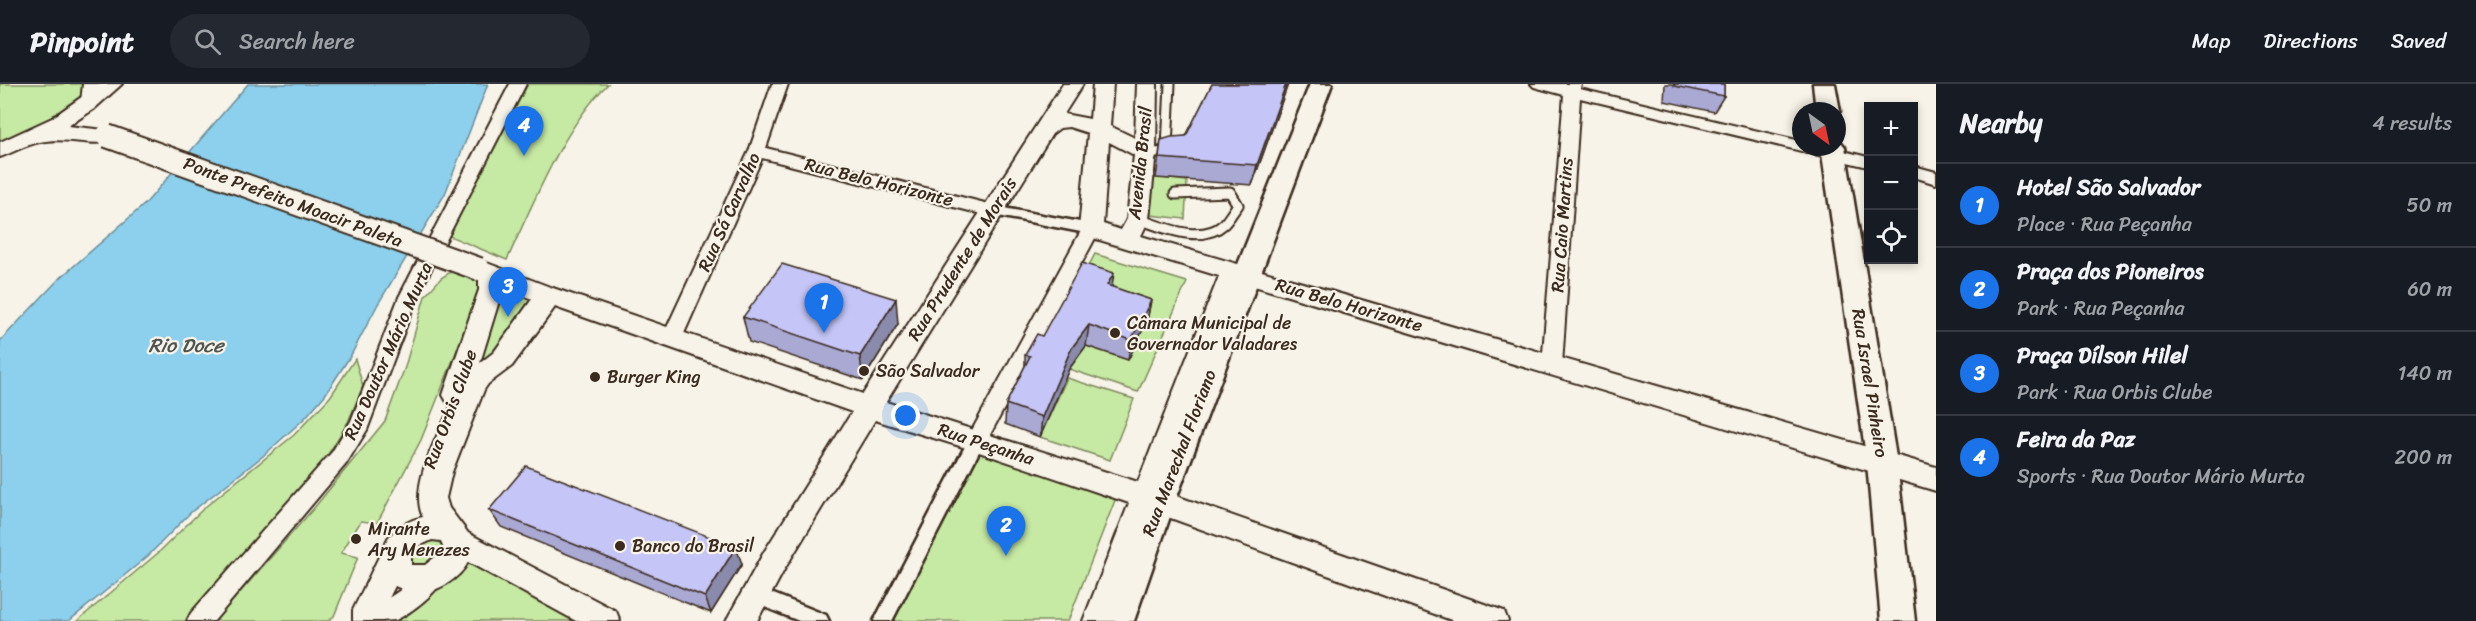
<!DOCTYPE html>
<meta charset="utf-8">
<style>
:root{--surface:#171b24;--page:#242831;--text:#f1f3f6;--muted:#9ea1a6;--line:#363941;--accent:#1a73e8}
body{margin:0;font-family:Sriracha,sans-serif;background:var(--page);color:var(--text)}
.controls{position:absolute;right:18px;top:18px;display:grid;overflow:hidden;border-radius:0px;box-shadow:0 3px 9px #0003}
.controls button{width:54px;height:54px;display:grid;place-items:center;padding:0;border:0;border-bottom:2px solid var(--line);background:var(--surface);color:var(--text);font:30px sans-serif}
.compass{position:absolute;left:1792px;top:18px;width:54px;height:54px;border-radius:50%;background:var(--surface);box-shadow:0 3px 9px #0003;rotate:147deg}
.you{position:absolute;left:906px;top:332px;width:21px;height:21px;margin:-15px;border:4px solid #fff;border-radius:50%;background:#1a73e8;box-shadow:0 0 0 9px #1a73e833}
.badge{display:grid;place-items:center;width:39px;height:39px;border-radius:50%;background:var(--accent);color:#fff;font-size:20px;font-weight:700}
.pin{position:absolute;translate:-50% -50px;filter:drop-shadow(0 2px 3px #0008)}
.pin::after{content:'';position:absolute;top:32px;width:21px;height:18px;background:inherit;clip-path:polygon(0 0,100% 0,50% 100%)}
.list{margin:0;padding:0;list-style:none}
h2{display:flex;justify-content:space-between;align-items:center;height:78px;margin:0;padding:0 24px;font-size:26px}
h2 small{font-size:20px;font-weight:400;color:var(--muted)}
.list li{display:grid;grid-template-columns:39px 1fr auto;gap:18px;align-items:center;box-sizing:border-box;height:84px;padding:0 24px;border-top:2px solid var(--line)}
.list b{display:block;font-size:22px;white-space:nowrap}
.list p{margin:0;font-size:20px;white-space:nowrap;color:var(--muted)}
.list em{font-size:20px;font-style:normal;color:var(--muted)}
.icon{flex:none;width:33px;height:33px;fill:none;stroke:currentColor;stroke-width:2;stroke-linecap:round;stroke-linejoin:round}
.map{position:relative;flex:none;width:1936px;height:537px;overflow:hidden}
header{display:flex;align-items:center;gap:36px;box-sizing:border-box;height:84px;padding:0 30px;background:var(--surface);border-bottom:2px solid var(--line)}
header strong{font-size:28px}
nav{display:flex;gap:33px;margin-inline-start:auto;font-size:21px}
.search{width:420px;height:54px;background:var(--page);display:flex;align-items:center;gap:15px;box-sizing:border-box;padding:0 21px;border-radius:33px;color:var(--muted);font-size:22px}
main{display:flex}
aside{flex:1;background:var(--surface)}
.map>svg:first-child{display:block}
.green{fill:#c6e9a3;stroke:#808a60;stroke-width:1.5}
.water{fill:#8cd0ed;stroke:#6c8e9a;stroke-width:1.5}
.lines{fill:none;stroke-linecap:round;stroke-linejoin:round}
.service-casing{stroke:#3b2a1e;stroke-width:13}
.pedestrian-casing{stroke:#3b2a1e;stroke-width:5}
.minor-casing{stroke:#3b2a1e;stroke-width:4}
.tertiary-casing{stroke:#3b2a1e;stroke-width:4}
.secondary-casing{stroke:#3b2a1e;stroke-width:5}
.service{stroke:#f7f3e8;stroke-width:9}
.pedestrian{fill:#f7f3e8;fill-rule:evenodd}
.minor{fill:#f7f3e8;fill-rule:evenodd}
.tertiary{fill:#f7f3e8;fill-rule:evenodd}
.secondary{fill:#f7f3e8;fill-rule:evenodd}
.tertiary-bridge-casing{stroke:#3b2a1e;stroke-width:26;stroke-linecap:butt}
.tertiary-bridge{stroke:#f7f3e8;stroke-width:22}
.wall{fill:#a9a9d4;stroke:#3b2a1e;stroke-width:1.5}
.shaded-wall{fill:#8a8aad;stroke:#3b2a1e;stroke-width:1.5}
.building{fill:#c5c5f7;stroke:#3b2a1e;stroke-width:1.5}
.poi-dot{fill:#3b2a1e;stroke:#f7f3e8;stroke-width:2}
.labels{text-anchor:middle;stroke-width:4.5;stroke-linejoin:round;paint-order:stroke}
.street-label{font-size:18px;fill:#3b2a1e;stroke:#f7f3e8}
.poi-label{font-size:18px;fill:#3b2a1e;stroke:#f7f3e8;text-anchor:start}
.water-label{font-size:20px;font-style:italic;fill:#4f5452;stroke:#f7f3e8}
</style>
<header>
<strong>Pinpoint</strong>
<div class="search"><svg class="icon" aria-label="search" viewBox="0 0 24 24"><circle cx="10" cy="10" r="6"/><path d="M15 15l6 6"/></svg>Search here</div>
<nav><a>Map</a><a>Directions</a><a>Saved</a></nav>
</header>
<main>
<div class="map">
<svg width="1936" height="537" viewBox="0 0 1936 537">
<rect width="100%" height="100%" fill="#f7f3e8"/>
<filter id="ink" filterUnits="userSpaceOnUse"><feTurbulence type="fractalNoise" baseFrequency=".0167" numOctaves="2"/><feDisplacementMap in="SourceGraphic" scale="12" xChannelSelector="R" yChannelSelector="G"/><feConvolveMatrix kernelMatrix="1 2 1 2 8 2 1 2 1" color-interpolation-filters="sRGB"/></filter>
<g filter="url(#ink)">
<!-- green -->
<g class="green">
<path d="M0,0H85L87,13L23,54L0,60Z"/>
<path d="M528,0H608C563,43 533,120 507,176L447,151Z"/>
<path d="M1154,93L1187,97L1185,135L1150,131Z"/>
<path d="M1095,170L1187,198L1138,308L1069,285L1083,261L1079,200Z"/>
<path d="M452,187L478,197L481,201L475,221L421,356L377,439L361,437L341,469L358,473L334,532L328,537H215L314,424L385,337L405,283L425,212L441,194Z"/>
<path d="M497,202L539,211L501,274L479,282Z"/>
<path d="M355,275L363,302L348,338L318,387L192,537H77L158,469L205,423L294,351L330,313Z"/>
<path d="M1067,294L1134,315L1110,376L1040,353Z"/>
<path d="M977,357L1119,406L1068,537H885Z"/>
<path d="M433,445L454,467L409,490L403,465Z"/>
<path d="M460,459L605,537H374Z"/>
</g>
<!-- water -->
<path class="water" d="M248,0H488L445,110L378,220L351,271L325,311L304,335L263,372L190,429L148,472L69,537H0V257L59,195L146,119Z"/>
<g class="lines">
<defs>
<g id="service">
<path d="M1145,68L1159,69L1167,64L1170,0"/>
<path d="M1138,135C1163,143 1201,161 1224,140C1229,135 1233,127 1238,121L1230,108L1175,110"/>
</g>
<g id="pedestrian">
<path d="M993,122L1091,140L1098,145L1091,150L988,130L986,127L988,124Z"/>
<path d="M977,349L983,351L985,356L892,537H874L971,351Z"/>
<path d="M756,503L826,531L829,537H799L750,517L747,511L750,505Z"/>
</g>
<g id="minor">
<path d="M83,0H99L95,21L89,23L81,18Z"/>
<path d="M510,0H526L417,213L367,346L346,380L214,537H187L191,529L332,368L351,337L399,213Z"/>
<path d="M772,0H788L766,64L993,121L999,123L1002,127L999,131L993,133L762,74L682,254L679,259L672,261L665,259L662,254L749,67Z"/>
<path d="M1531,0H1581L1580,5L1801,57V63H1827L1868,73V83L1580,14L1562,281L1559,286L1552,289L1545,286L1542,281L1564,11L1534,3Z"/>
<path d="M1914,82L1936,88V100L1914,93Z"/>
<path d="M1091,139L1097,141L1100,145L984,362L977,365L970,362L967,356L970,350L1082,145L1085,141Z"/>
<path d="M434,482L442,485L445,492C438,508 412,528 396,536C387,537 372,537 362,537L366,529L399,507L426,485Z"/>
</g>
<g id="tertiary">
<path d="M100,0H122L94,25L68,42L114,47L118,52L114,57C91,63 64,52 40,58C26,60 13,69 0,73V58L52,34Z"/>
<path d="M1063,0H1083L1064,30L1090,35L1093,0H1113L1110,42L1135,54L1137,0H1157L1156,68L1149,135L1141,152L1936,383V407L1241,198L1162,407L1493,523L1504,527L1508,537H1454L1154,428L1113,537H1083L1129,419L976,367L875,336L784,486L757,537H726L764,468L852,328L555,223L512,282L488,300L484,306L452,388L446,414L449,424L468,449L616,527L620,537H576L468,478C460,495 436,509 417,509C410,509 402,505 395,502L383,526V537H353V526L388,454C398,443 408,436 423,433C408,402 439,349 452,320L447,318L443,311L479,206V194L471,191L467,185L471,179L479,176L487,179L550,203L863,310ZM1069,43L1088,49L1079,145L1083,151L1219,192L1138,398L886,318L1052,50L1060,44ZM1109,58L1134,71L1127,135L1121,146L1103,140ZM503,204L532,215L494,268L480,279ZM432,456L441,457L444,466L425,481H411V471L417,463Z"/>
</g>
<g id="secondary">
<path d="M1310,0H1332L1175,418L1134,537H1100L1143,418Z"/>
<path d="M1813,0H1835L1840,27L1837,31V27H1816Z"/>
<path d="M1837,56L1841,58L1845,63L1897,379L1915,537H1881L1867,379L1821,63H1837Z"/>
</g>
</defs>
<!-- service casing -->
<use href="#service" class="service-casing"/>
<!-- pedestrian casing -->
<use href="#pedestrian" class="pedestrian-casing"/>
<!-- minor casing -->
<use href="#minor" class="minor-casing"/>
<!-- tertiary casing -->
<use href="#tertiary" class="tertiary-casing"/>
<!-- secondary casing -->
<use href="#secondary" class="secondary-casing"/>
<!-- service -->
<use href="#service" class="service"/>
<!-- pedestrian -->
<use href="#pedestrian" class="pedestrian"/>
<!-- minor -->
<use href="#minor" class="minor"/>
<!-- tertiary -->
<use href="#tertiary" class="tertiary"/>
<!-- secondary -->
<use href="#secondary" class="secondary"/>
<defs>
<path id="tertiary-bridge" d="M107,52L479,185"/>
</defs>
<!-- tertiary-bridge casing -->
<use href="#tertiary-bridge" class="tertiary-bridge-casing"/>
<!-- tertiary-bridge -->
<use href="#tertiary-bridge" class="tertiary-bridge"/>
</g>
<!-- wall -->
<g class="wall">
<path d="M1212,0H1288L1252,101L1156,94L1161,56L1186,52Z"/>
<path d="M1665,0H1724V12L1714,28L1664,17Z"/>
<path d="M1112,203L1151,216L1147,237L1128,276L1086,262L1069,285L1040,353L1005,340L1006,320L1025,282V271Z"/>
<path d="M743,233L898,240L863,296L749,258Z"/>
<path d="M489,426L742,480L711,529L501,443Z"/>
</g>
<!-- shaded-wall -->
<g class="shaded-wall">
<path d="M1286,0H1288L1252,101L1257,81Z"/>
<path d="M1114,189L1111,210L1107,201Z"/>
<path d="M896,215L898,240L863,296L860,272Z"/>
<path d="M1151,216L1147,237L1128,276L1131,256Z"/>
<path d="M1089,241L1086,262L1069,285L1040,353L1042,333L1071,265Z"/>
<path d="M736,463L742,480L711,529L705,513Z"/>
</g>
<!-- building -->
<g class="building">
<path d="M1212,0H1286L1257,81L1159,74L1161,56L1171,53L1186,52Z"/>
<path d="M1674,0H1724V12L1674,2Z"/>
<path d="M1082,179L1114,189L1107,201L1151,216L1131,256L1089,241L1071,265L1042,333L1006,320L1030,272L1025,271L1037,250L1042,252Z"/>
<path d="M782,180L896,215L860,272L743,233Z"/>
<path d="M526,382L736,463L705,513L489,426Z"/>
</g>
</g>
<!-- markers -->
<g class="poi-dot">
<circle cx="1115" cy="249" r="6"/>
<circle cx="864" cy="287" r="6"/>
<circle cx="595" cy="293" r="6"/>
<circle cx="356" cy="455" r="6"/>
<circle cx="620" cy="462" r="6"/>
</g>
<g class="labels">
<!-- street labels -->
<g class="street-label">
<text transform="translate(1140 79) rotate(-84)" y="6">Avenida Brasil</text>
<text transform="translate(879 98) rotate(14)" y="6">Rua Belo Horizonte</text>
<text transform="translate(293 118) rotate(20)" y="6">Ponte Prefeito Moacir Paleta</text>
<text transform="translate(729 128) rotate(-66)" y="6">Rua Sá Carvalho</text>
<text transform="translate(1562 141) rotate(-86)" y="6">Rua Caio Martins</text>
<text transform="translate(962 175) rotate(-58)" y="6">Rua Prudente de Morais</text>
<text transform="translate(1349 221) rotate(16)" y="6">Rua Belo Horizonte</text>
<text transform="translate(388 267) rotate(-66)" y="6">Rua Doutor Mário Murta</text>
<text transform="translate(1870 299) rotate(81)" y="6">Rua Israel Pinheiro</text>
<text transform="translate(450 325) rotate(-70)" y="6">Rua Orbis Clube</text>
<text transform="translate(986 360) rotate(18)" y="6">Rua Peçanha</text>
<text transform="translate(1179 369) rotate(-69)" y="6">Rua Marechal Floriano</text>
</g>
<!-- poi labels -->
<g class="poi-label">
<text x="1127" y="245">Câmara Municipal de<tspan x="1127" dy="21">Governador Valadares</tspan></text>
<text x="876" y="293">São Salvador</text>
<text x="607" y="299">Burger King</text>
<text x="368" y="451">Mirante<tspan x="368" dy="21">Ary Menezes</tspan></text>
<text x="632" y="468">Banco do Brasil</text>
</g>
<!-- water labels -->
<g class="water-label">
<text x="186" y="268">Rio Doce</text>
</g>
</g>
</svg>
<div class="controls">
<button>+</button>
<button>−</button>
<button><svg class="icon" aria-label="locate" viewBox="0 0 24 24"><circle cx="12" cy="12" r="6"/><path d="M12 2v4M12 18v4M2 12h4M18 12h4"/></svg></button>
</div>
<svg class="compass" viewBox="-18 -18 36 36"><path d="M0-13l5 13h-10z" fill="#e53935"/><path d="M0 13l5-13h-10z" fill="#9ea1a6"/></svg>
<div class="you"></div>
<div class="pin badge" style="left:824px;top:249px">1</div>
<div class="pin badge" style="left:1006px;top:472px">2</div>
<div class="pin badge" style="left:508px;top:233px">3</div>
<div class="pin badge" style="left:524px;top:72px">4</div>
</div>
<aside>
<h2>Nearby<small>4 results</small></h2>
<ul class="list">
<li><span class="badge">1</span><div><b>Hotel São Salvador</b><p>Place · Rua Peçanha</p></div><em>50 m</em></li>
<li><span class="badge">2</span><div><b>Praça dos Pioneiros</b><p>Park · Rua Peçanha</p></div><em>60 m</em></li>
<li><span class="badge">3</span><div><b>Praça Dílson Hilel</b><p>Park · Rua Orbis Clube</p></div><em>140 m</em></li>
<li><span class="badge">4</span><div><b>Feira da Paz</b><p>Sports · Rua Doutor Mário Murta</p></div><em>200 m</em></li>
</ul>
</aside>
</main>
